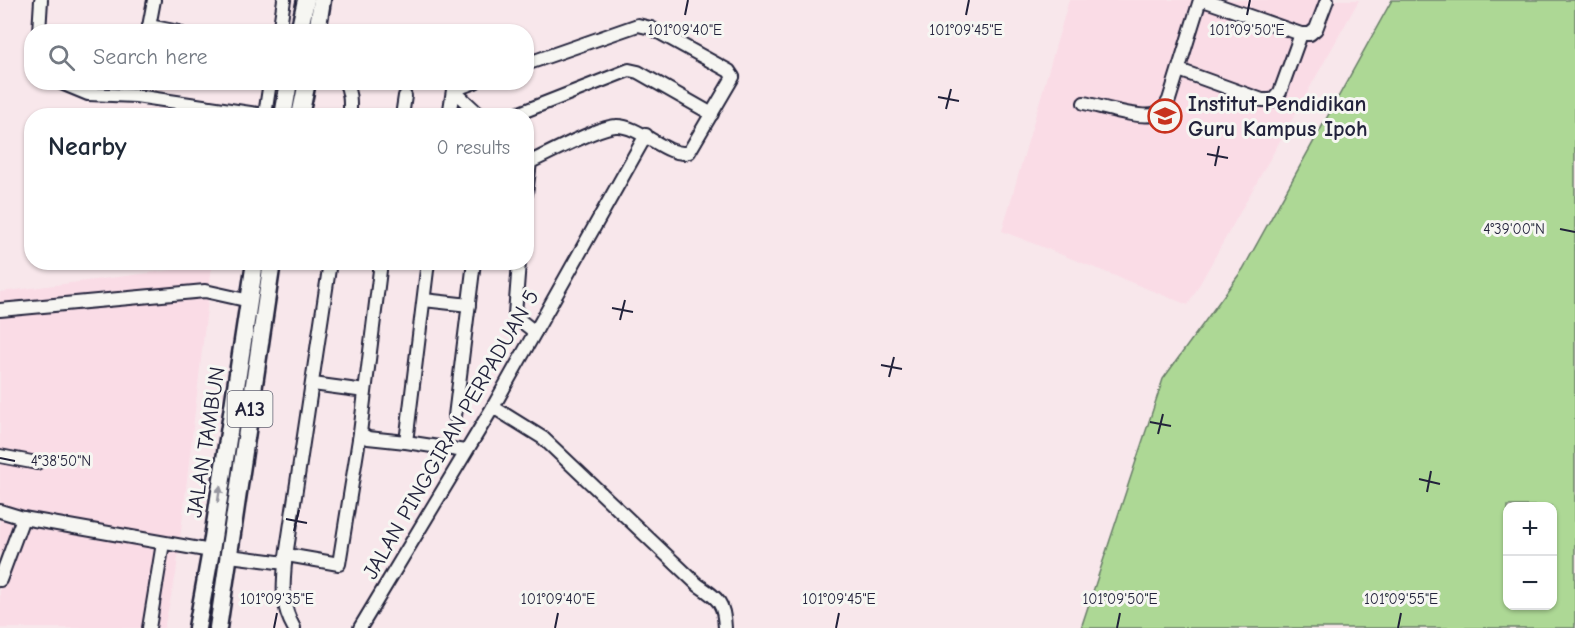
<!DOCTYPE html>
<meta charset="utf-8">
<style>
:root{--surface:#fff;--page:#f2f2f3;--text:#1f2937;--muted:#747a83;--line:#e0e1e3}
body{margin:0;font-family:"Comic Neue",sans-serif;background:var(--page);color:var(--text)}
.controls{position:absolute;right:18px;bottom:18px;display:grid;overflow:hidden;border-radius:12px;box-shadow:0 2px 4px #0004}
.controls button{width:54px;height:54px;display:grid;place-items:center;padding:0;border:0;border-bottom:2px solid var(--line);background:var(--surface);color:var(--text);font:30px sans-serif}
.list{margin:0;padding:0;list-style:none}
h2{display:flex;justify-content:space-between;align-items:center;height:78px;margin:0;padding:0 24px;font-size:26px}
h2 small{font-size:20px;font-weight:400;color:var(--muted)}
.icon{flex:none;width:33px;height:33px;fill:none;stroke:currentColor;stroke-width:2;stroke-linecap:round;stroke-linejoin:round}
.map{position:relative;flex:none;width:1575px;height:628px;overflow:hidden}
.search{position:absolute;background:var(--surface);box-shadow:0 2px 4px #0004;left:24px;top:24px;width:510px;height:66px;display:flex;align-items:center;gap:15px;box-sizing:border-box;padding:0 21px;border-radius:24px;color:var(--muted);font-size:22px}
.panel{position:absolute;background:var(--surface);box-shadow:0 2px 4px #0004;left:24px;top:108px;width:510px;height:162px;border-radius:24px}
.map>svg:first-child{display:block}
.built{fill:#fadce6}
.green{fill:#add895;stroke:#687d68;stroke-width:1.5;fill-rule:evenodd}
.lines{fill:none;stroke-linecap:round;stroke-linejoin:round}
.minor-casing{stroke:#22223b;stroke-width:16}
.major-casing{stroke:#22223b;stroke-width:21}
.minor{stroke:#f6f6f2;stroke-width:12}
.major{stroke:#f6f6f2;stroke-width:16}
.oneway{fill:#9797a0}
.ticks{fill:none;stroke:#22223b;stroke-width:2}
.labels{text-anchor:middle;stroke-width:6;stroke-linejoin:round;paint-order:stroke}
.shield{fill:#f6f6f2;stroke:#626272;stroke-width:1.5}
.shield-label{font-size:21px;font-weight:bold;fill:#22223b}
.poi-label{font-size:22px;font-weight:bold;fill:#22223b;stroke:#f6f6f2;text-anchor:start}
.street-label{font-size:22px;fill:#22223b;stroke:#f6f6f2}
.ticks-label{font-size:15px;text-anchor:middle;fill:#22223b;stroke:#f6f6f2;stroke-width:6;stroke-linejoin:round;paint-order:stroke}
</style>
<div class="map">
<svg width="1575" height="628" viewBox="0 0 1575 628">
<rect width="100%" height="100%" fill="#f8e7eb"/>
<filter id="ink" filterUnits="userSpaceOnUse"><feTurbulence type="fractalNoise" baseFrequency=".0167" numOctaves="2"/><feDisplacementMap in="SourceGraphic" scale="12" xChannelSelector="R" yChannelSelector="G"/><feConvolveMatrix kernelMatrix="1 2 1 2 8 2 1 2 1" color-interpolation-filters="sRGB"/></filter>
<g filter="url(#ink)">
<!-- built -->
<g class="built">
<path d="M1069,0H1359L1188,305L1002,231Z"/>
<path d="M212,265L176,574L164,628H0V292Z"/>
</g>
<!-- green -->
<path class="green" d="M1392,0H1575V628H1081L1163,379L1243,269ZM1508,506H1552V606H1508Z"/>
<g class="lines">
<defs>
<g id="minor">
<path d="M1203,0L1301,34H1310L1316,29L1327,0"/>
<path d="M149,26L179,32"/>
<path d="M39,32L41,0"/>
<path d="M148,32L154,0"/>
<path d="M279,32L284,0"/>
<path d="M526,64L638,25L651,28L729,71L733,77L689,152C668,159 641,125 616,126C600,126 548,154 530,162L526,194"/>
<path d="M1179,70L1262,100H1273L1280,92L1301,34"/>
<path d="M59,82L88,94L136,96L271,116"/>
<path d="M345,82C351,93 350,103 350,116"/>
<path d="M453,90L481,116"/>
<path d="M453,90L475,82"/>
<path d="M1084,103C1100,106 1141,120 1156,114C1162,111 1166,106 1169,100L1200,0"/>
<path d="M265,115L270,82"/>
<path d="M402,116L405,96"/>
<path d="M449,116L453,90"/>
<path d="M512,116L629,70L638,72L712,114"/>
<path d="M428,262L406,442L465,451"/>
<path d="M519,262L515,314L517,318L535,332"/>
<path d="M424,300L469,305"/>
<path d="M0,310L205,291L250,301"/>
<path d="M313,384L365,391"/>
<path d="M493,407L543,438L698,585C719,599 724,603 725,628"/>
<path d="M455,416L474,262"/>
<path d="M360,433L368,438L406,442"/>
<path d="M0,456L37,463"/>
<path d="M0,511L23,518L211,551"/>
<path d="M287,555L339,564L360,433L381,262"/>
<path d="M230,556L285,563"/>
<path d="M0,580L23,518"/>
<path d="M149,628L163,543"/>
<path d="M294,628C281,605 283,589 285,563L330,262"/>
<path d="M360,628L493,407L646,135"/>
</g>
<g id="major">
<path d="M299,32L306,0"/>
<path d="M317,32L322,0"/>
<path d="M283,116L289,82"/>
<path d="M300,116L307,82"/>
<path d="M197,628L211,551L255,262"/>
<path d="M218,628L272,262"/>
</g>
</defs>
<!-- minor casing -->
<use href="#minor" class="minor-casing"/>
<!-- major casing -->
<use href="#major" class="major-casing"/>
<!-- minor -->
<use href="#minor" class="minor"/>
<!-- major -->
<use href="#major" class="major"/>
</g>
<!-- one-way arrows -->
<defs><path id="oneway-solid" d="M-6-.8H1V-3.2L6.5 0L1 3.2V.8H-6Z" transform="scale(1.5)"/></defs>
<use class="oneway" href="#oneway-solid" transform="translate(219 494) rotate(-82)"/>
</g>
<!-- ticks -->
<path class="ticks" d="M685,15L688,0M966,15L969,0M1247,15L1250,0M938,97L959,101M946,109L951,89M1207,154L1228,158M1215,166L1219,146M1560,229L1575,232M612,308L633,312M620,320L625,300M881,365L902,369M889,377L894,357M1150,422L1171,426M1158,434L1163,414M0,458L15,461M1419,479L1440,484M1427,492L1431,471M286,519L307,523M294,531L299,510M274,628L277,613M555,628L558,613M836,628L839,613M1117,628L1120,613M1398,628L1401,613"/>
<!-- icons -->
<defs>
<symbol id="university-ring" viewBox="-11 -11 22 22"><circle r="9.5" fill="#f6f6f2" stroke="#c8321e" stroke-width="1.5"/><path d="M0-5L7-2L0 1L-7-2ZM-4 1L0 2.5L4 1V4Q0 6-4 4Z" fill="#c8321e"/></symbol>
</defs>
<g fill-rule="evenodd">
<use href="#university-ring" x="1146" y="97" width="38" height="38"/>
</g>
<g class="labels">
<!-- shield labels -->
<rect class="shield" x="227.5" y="391" width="45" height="36" rx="4.5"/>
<g class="shield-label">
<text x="250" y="416">A13</text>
</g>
<!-- poi labels -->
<g class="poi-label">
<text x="1188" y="111">Institut Pendidikan<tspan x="1188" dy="25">Guru Kampus Ipoh</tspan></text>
</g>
<!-- street labels -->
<g class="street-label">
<text transform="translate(450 434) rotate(-60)" y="8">JALAN PINGGIRAN PERPADUAN 5</text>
<text transform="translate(205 442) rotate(-81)" y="8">JALAN TAMBUN</text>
</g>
</g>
<g class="ticks-label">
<text x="685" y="35">101°09'40"E</text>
<text x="966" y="35">101°09'45"E</text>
<text x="1247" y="35">101°09'50"E</text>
<text x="1514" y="234">4°39'00"N</text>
<text x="61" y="466">4°38'50"N</text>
<text x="277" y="604">101°09'35"E</text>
<text x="558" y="604">101°09'40"E</text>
<text x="839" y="604">101°09'45"E</text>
<text x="1120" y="604">101°09'50"E</text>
<text x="1401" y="604">101°09'55"E</text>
</g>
</svg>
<div class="controls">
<button>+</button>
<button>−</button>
</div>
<div class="search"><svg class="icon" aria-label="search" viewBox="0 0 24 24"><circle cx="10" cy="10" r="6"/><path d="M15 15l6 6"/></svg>Search here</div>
<section class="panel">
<h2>Nearby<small>0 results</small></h2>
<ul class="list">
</ul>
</section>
</div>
